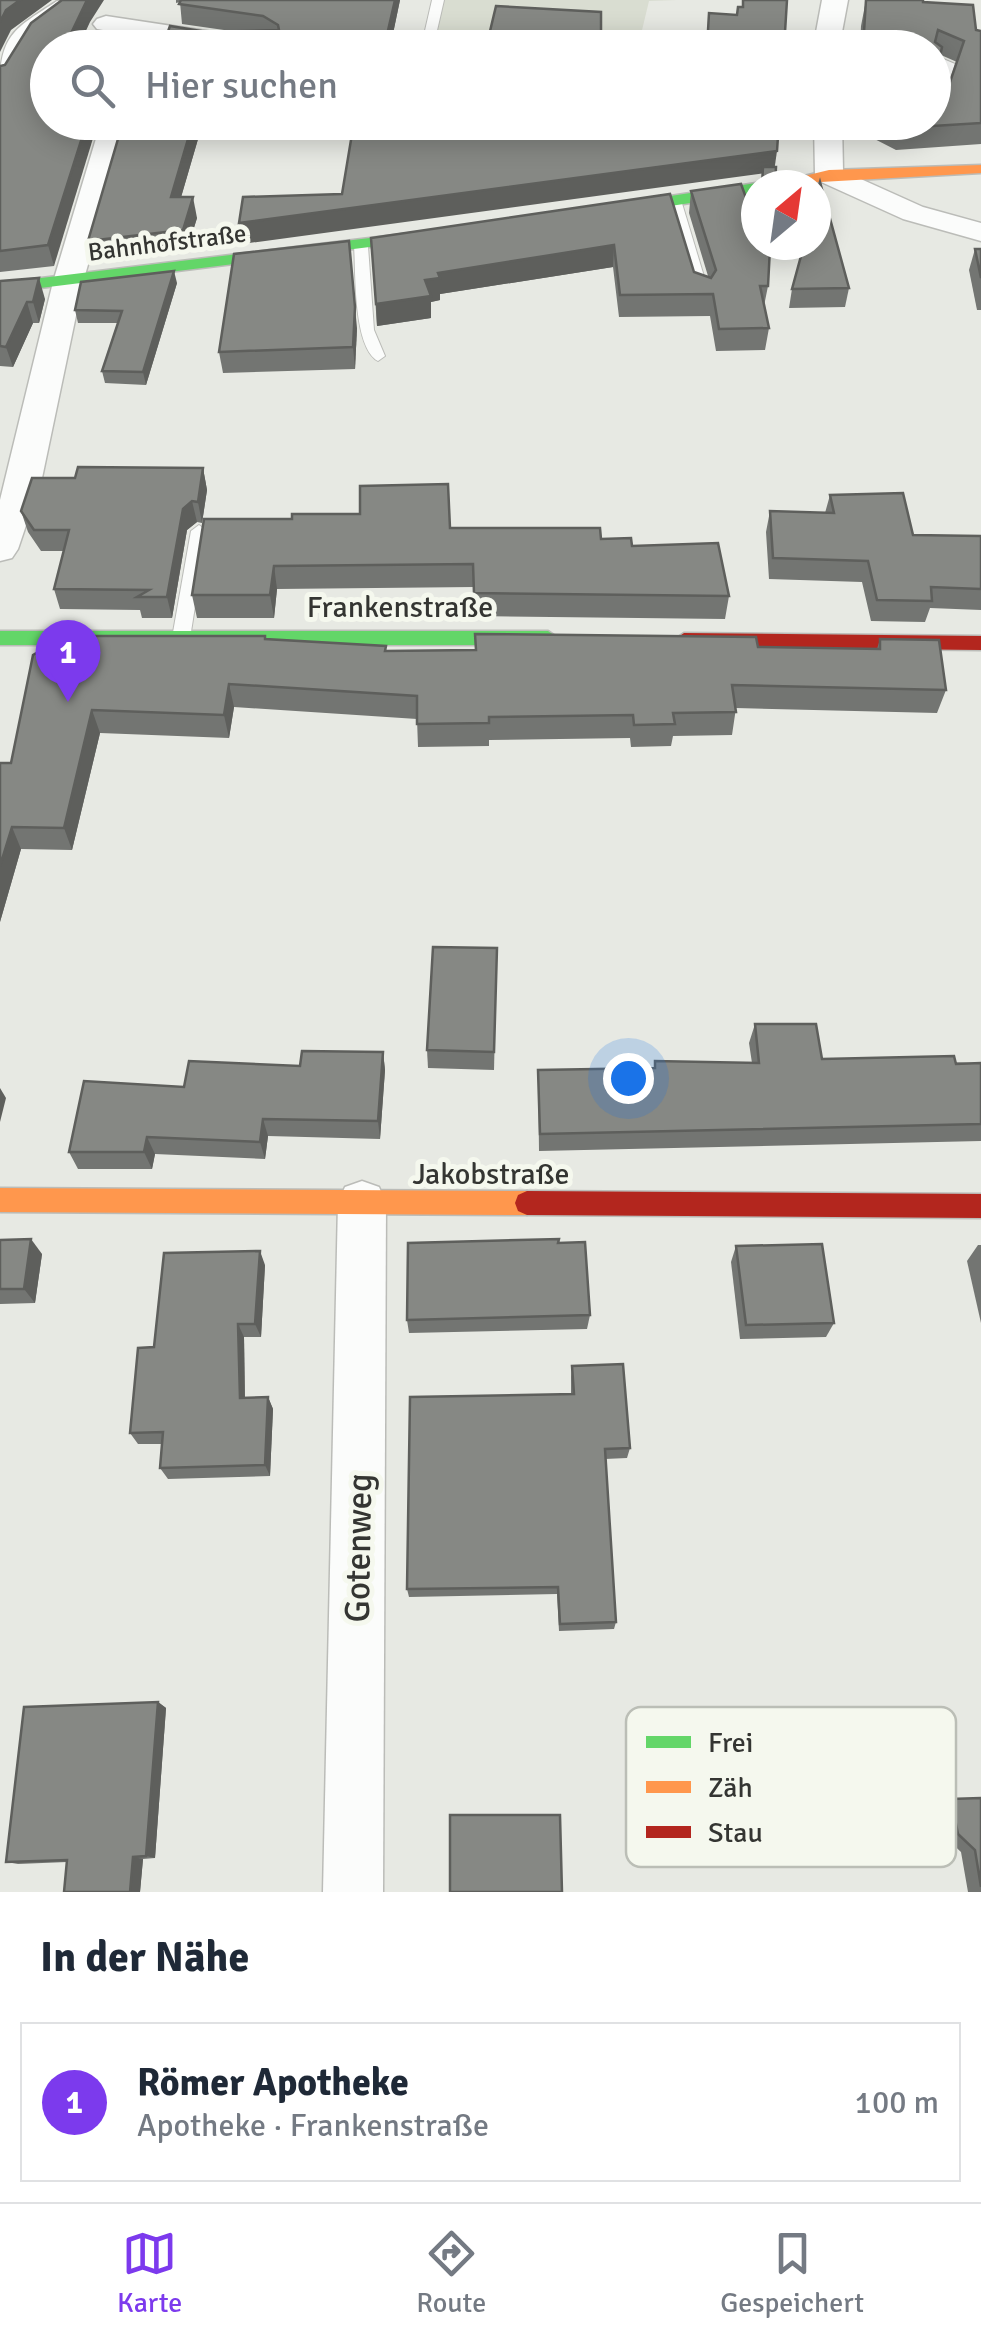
<!DOCTYPE html>
<html lang="de">
<meta charset="utf-8">
<style>
:root{--surface:#fff;--page:#f2f2f3;--text:#1f2937;--muted:#747a83;--line:#e0e1e3;--accent:#7c3aed}
body{margin:0;font-family:Signika,sans-serif;background:var(--page);color:var(--text)}
.compass{position:absolute;left:741px;top:170px;width:90px;height:90px;border-radius:50%;background:var(--surface);box-shadow:0 5px 25px #0003;rotate:29deg}
.you{position:absolute;left:628px;top:1078px;width:35px;height:35px;margin:-25px;border:8px solid #fff;border-radius:50%;background:#1a73e8;box-shadow:0 0 0 15px #1a73e833}
.badge{display:grid;place-items:center;width:65px;height:65px;border-radius:50%;background:var(--accent);color:#fff;font-size:32px;font-weight:700}
.pin{position:absolute;translate:-50% -82px;filter:drop-shadow(0 2px 5px #0008)}
.pin::after{content:'';position:absolute;top:52px;width:35px;height:30px;background:inherit;clip-path:polygon(0 0,100% 0,50% 100%)}
.list{margin:0;padding:0;list-style:none}
h2{display:flex;justify-content:space-between;align-items:center;height:130px;margin:0;padding:0 40px;font-size:42px}
h2 small{font-size:32px;font-weight:400;color:var(--muted)}
.list li{display:grid;grid-template-columns:65px 1fr auto;gap:30px;align-items:center;box-sizing:border-box;height:160px;margin:0 20px 20px;padding:0 20px;border:2px solid var(--line);border-radius:0px}
.list b{display:block;font-size:38px;white-space:nowrap}
.list p{margin:0;font-size:32px;white-space:nowrap;color:var(--muted)}
.list em{font-size:32px;font-style:normal;color:var(--muted)}
.icon{flex:none;width:55px;height:55px;fill:none;stroke:currentColor;stroke-width:2;stroke-linecap:round;stroke-linejoin:round}
.map{position:relative;flex:none;width:981px;height:1892px;overflow:hidden}
.search{position:absolute;background:var(--surface);box-shadow:0 5px 25px #0003;left:30px;right:30px;top:30px;height:110px;display:flex;align-items:center;gap:25px;box-sizing:border-box;padding:0 35px;border-radius:55px;color:var(--muted);font-size:38px}
.sheet{height:310px;background:var(--surface)}
nav{display:flex;justify-content:space-around;align-items:center;box-sizing:border-box;height:140px;border-top:2px solid var(--line);background:var(--surface);font-size:28px;color:var(--muted)}
nav a{display:grid;justify-items:center;gap:5px}
nav .on{color:var(--accent)}
.map>svg:first-child{display:block}
.built{fill:#d9ddd1}
.lines{fill:none;stroke-linecap:round;stroke-linejoin:round}
.lane-casing{stroke:#bbbcb8;stroke-width:2}
.street-casing{stroke:#bbbcb8;stroke-width:3}
.fast-casing{stroke:#bbbcb8;stroke-width:3}
.slow-casing{stroke:#bbbcb8;stroke-width:3}
.jam-casing{stroke:#bbbcb8;stroke-width:3}
.lane{fill:#fbfcfb;fill-rule:evenodd}
.street{fill:#fbfcfb;fill-rule:evenodd}
.fast{fill:#63d668;fill-rule:evenodd}
.slow{fill:#ff974d;fill-rule:evenodd}
.jam{fill:#b3261e;fill-rule:evenodd}
.wall{fill:#737572;fill-rule:evenodd}
.shaded-wall{fill:#5e5f5c}
.building{fill:#868884;stroke:#5e5f5c;stroke-width:2.5;fill-rule:evenodd}
.labels{text-anchor:middle;stroke-width:10;stroke-linejoin:round;paint-order:stroke}
.far-street-label{font-size:25px;fill:#343532;stroke:#f5f8ee}
.street-label{font-size:30px;fill:#343532;stroke:#f5f8ee}
.near-street-label{font-size:35px;fill:#343532;stroke:#f5f8ee}
.key{fill:#f5f8ee;stroke:#bbbeb6;stroke-width:2.5}
.key-label{font-size:28px;fill:#343532}
</style>
<div class="map">
<svg width="981" height="1892" viewBox="0 0 981 1892">
<rect width="100%" height="100%" fill="#e7e9e3"/>
<!-- built -->
<path class="built" d="M439,0H677L649,1L638,47L422,48Z"/>
<g class="lines">
<defs>
<g id="lane">
<path d="M432,0H444L433,48H421Z"/>
<path d="M934,55L955,64L943,100L937,104L934,103V91L942,66L934,63Z"/>
<path d="M674,196L681,200L709,293L707,296L695,293L667,200Z"/>
<path d="M361,242L368,246L374,330L385,356L378,361C353,347 356,273 354,246Z"/>
<path d="M199,525L207,531L190,638L181,644L172,638L191,531Z"/>
</g>
<g id="street">
<path d="M822,0H848L839,48H813Z"/>
<path d="M57,1H75L79,6L33,41L9,82L0,84C0,33 18,27 57,1Z"/>
<path d="M106,16L265,40L278,48H210L97,29L93,24L97,19Z"/>
<path d="M101,122H129L83,282L42,478L18,549L12,558L0,561V500L53,282Z"/>
<path d="M814,122H842L843,171L923,207L981,223V241L903,219L819,181L815,175Z"/>
<path d="M362,1181L379,1187L386,1203L383,1892H323L338,1203L345,1187Z"/>
</g>
<g id="fast">
<path d="M756,183L762,185H756V193L598,217L590,212L598,207Z"/>
<path d="M444,229L450,231V237L0,293V283Z"/>
<path d="M0,631H548L558,638L548,645H0Z"/>
</g>
<g id="slow">
<path d="M981,165V173L767,185L829,170Z"/>
<path d="M0,1188L527,1191L536,1195L539,1203L536,1211L527,1215L0,1212Z"/>
</g>
<g id="jam">
<path d="M684,633L981,636V650L684,647L674,640Z"/>
<path d="M527,1191L981,1194V1218L527,1215L518,1211L515,1203L518,1195Z"/>
</g>
</defs>
<!-- lane casing -->
<use href="#lane" class="lane-casing"/>
<!-- street casing -->
<use href="#street" class="street-casing"/>
<!-- fast casing -->
<use href="#fast" class="fast-casing"/>
<!-- slow casing -->
<use href="#slow" class="slow-casing"/>
<!-- jam casing -->
<use href="#jam" class="jam-casing"/>
<!-- lane -->
<use href="#lane" class="lane"/>
<!-- street -->
<use href="#street" class="street"/>
<!-- fast -->
<use href="#fast" class="fast"/>
<!-- slow -->
<use href="#slow" class="slow"/>
<!-- jam -->
<use href="#jam" class="jam"/>
</g>
<!-- wall -->
<g class="wall">
<path d="M176,0H400L390,48H162L207,32L231,31L182,24L180,2L176,3Z"/>
<path d="M866,0L923,2L976,30L981,31V144L896,150L857,130V122H934V48H860L861,26ZM941,55L957,62L950,82L941,86L935,82Z"/>
<path d="M90,22L48,48L54,266L0,272V66Z"/>
<path d="M123,122H203L181,197L197,218L187,250L93,261L88,241Z"/>
<path d="M691,191L749,206L756,245L768,286L764,306L769,328L765,350L716,351L710,316L619,317L613,267L440,294V300L431,302V318L377,326L371,238L670,194L694,272L708,276L689,213Z"/>
<path d="M975,249H981V310H977L969,270Z"/>
<path d="M0,281L45,299L39,323H33L13,367L0,366Z"/>
<path d="M177,283L146,385L105,383L102,371L118,323H78L75,310Z"/>
<path d="M849,288L845,307L789,308L792,289Z"/>
<path d="M357,328L355,369L223,373L219,352Z"/>
<path d="M203,468L207,490L202,523L197,522L187,530L172,618H142L140,610L60,609L54,589L64,551H41L28,532L21,511L75,478Z"/>
<path d="M830,495L913,535L981,536V610L930,608L925,622L871,621L862,582L769,579L766,532L770,511L825,513Z"/>
<path d="M292,519L450,528L601,539L632,546L729,596L725,619L474,616V587L277,589L274,618H197L192,595Z"/>
<path d="M266,639L386,646V651L758,647L877,649L880,639L946,690L937,713L736,708L732,735L673,736L671,746L631,747L630,738L489,740V746L418,747L417,719L234,707L229,738L100,733L72,850L21,849L0,922L11,763L33,655Z"/>
<path d="M497,948L494,1070L428,1068L427,1050Z"/>
<path d="M755,1024L822,1059L981,1063V1141L539,1151L538,1070L654,1068L655,1061L752,1063L749,1043Z"/>
<path d="M383,1052L385,1070L380,1139L268,1136L265,1159L155,1154L152,1169H78L69,1152L184,1087Z"/>
<path d="M0,1240L42,1254L35,1303L0,1304Z"/>
<path d="M558,1243L590,1315L587,1329L409,1333L407,1320Z"/>
<path d="M978,1245H981V1323L967,1261Z"/>
<path d="M736,1246L834,1323L826,1337L740,1339L731,1262Z"/>
<path d="M265,1265L261,1337H244L245,1398L268,1397L273,1409L270,1476L168,1479L160,1468L162,1444H138L130,1433L154,1347Z"/>
<path d="M572,1366L630,1448L627,1458L605,1459L616,1622L614,1629L559,1631L557,1594L409,1597L407,1589L571,1394V1377Z"/>
<path d="M158,1702L166,1708L155,1858L143,1859L140,1892H64L67,1862L18,1864L6,1862Z"/>
<path d="M981,1798V1892H968L961,1852L945,1837L939,1803L951,1799Z"/>
</g>
<!-- shaded-wall -->
<g class="shaded-wall">
<path d="M20,0H52L11,30L0,52V22L6,10Z"/>
<path d="M87,0H104L90,22L78,48H64Z"/>
<path d="M395,0H400L390,48H384Z"/>
<path d="M87,122H98L54,266L48,245Z"/>
<path d="M193,122H203L175,218L171,197Z"/>
<path d="M777,151L774,172L242,244L239,223Z"/>
<path d="M193,197L197,218L187,250L183,230Z"/>
<path d="M614,245L613,267L440,294V300L431,302V318L377,326L376,304L438,273Z"/>
<path d="M174,271L177,283L146,385L143,372Z"/>
<path d="M39,278L45,299L39,323L33,302Z"/>
<path d="M27,302L33,323L13,367L6,347Z"/>
<path d="M355,307L357,328L355,369L353,347Z"/>
<path d="M203,468L207,490L202,523L198,502Z"/>
<path d="M192,501L197,522L187,530L172,618L167,597L183,509Z"/>
<path d="M274,566L277,589L274,618L270,595Z"/>
<path d="M229,684L234,707L229,738L224,715Z"/>
<path d="M92,710L100,733L72,850L64,828Z"/>
<path d="M12,827L21,849L0,922V866Z"/>
<path d="M383,1052L385,1070L380,1139L378,1121Z"/>
<path d="M0,1088L6,1098L0,1122Z"/>
<path d="M263,1119L268,1136L265,1159L260,1142Z"/>
<path d="M147,1137L155,1154L152,1169L144,1152Z"/>
<path d="M31,1239L42,1254L35,1303L24,1289Z"/>
<path d="M260,1251L265,1265L261,1337L255,1324Z"/>
<path d="M238,1324L244,1337L245,1410L240,1398Z"/>
<path d="M268,1397L273,1409L270,1476L265,1465Z"/>
<path d="M158,1702L166,1708L155,1858L146,1856Z"/>
<path d="M133,1857L143,1859L140,1892H130Z"/>
</g>
<!-- building -->
<g class="building">
<path d="M0,0H20L6,10L0,22Z"/>
<path d="M62,0H87L64,48H48V122H87L48,245L0,251V66L5,65L31,23Z"/>
<path d="M181,0H395L384,48H162L170,26L207,32L279,30L278,25L263,16L179,4Z"/>
<path d="M743,0H787L784,48H707L709,13L737,15L738,7H743Z"/>
<path d="M866,0H923V2L973,5L976,30L981,31V123L901,128L889,122H934V48H863ZM938,30L964,41L950,82L941,86L935,82L942,47L935,42Z"/>
<path d="M496,6L601,12V48H486Z"/>
<path d="M123,122H193L171,197H193L183,230L88,241Z"/>
<path d="M354,122H601V126H704V122H779L777,151L239,223L243,197L342,194Z"/>
<path d="M763,167H776L775,185H762Z"/>
<path d="M820,182L849,288L792,289L804,245H816V196Z"/>
<path d="M741,184L749,206L756,210V221L754,224L756,231V245H762L770,248L768,286H760L769,328L719,329L713,294L620,295L614,245L438,273L440,278L425,280L431,296L376,304L371,238L670,194L694,272L711,278L716,270L691,191Z"/>
<path d="M349,241L355,307L353,347L219,352L234,254Z"/>
<path d="M975,249H981V278Z"/>
<path d="M174,271L143,372L102,371L122,311L75,310L81,282Z"/>
<path d="M39,278L33,302H27L6,347L0,346V281Z"/>
<path d="M78,467L203,468L198,502L192,501L183,509L167,597H137L149,590L54,589L69,530H34L21,511L32,478H75Z"/>
<path d="M448,484L450,528H600L601,539L631,538L632,546L718,543L729,596L474,593L473,564L274,566L270,595H192L204,519H292V514H360V486Z"/>
<path d="M903,493L913,535L981,536V589L931,587L932,601L877,600L868,561L773,558L770,511L834,513L830,495Z"/>
<path d="M475,634L756,637L758,647L880,649V639L939,640L946,690L732,685L736,712L673,713L675,724L634,725L633,715L489,717V723L417,724V696L229,684L224,715L92,710L64,828L12,827L0,866V763H11L33,655L65,636H265V639L386,646L385,651L476,650Z"/>
<path d="M433,947L497,948L494,1052L427,1050Z"/>
<path d="M755,1024H816L822,1059L954,1056L956,1064L981,1063V1124L540,1134L538,1070L655,1068V1061L759,1063Z"/>
<path d="M302,1051L383,1052L378,1121L263,1119L260,1142L147,1137L144,1152H69L84,1081L184,1087L189,1061L300,1066Z"/>
<path d="M31,1239L24,1289H0V1240Z"/>
<path d="M559,1239L558,1243L585,1242L590,1315L407,1320L408,1243Z"/>
<path d="M822,1244L834,1323L746,1325L736,1246Z"/>
<path d="M260,1251L255,1324H238L240,1398L268,1397L265,1465L160,1468L163,1432L130,1433L138,1348L154,1347L164,1253Z"/>
<path d="M623,1364L630,1448L605,1449L616,1622L560,1624L558,1587L407,1589L410,1397L574,1394L572,1366Z"/>
<path d="M158,1702L146,1856L133,1857L130,1892H64L67,1860L6,1862L24,1707Z"/>
<path d="M981,1798V1887L975,1850L958,1834L951,1799Z"/>
<path d="M450,1815H560L562,1892H450Z"/>
</g>
<g class="labels">
<!-- far-street labels -->
<g class="far-street-label">
<text transform="translate(167 242) rotate(-7)" y="9">Bahnhofstraße</text>
</g>
<!-- street labels -->
<g class="street-label">
<text x="400" y="617">Frankenstraße</text>
<text x="491" y="1184">Jakobstraße</text>
</g>
<!-- near-street labels -->
<g class="near-street-label">
<text transform="translate(358 1548) rotate(-89)" y="12">Gotenweg</text>
</g>
</g>
<!-- legend -->
<rect x="626" y="1707" width="330" height="160" rx="15" class="key"/>
<rect x="646" y="1736" width="45" height="12" fill="#63d668"/>
<rect x="646" y="1781" width="45" height="12" fill="#ff974d"/>
<rect x="646" y="1826" width="45" height="12" fill="#b3261e"/>
<g class="key-label">
<text x="708" y="1752">Frei</text>
<text x="708" y="1797">Zäh</text>
<text x="708" y="1842">Stau</text>
</g>
</svg>
<svg class="compass" viewBox="-18 -18 36 36"><path d="M0-13l5 13h-10z" fill="#e53935"/><path d="M0 13l5-13h-10z" fill="#747a83"/></svg>
<div class="you"></div>
<div class="pin badge" style="left:68px;top:702px">1</div>
<div class="search"><svg class="icon" aria-label="search" viewBox="0 0 24 24"><circle cx="10" cy="10" r="6"/><path d="M15 15l6 6"/></svg>Hier suchen</div>
</div>
<section class="sheet">
<h2>In der Nähe<small></small></h2>
<ul class="list">
<li><span class="badge">1</span><div><b>Römer Apotheke</b><p>Apotheke · Frankenstraße</p></div><em>100 m</em></li>
</ul>
</section>
<nav>
<a class="on"><svg class="icon" aria-label="map" viewBox="0 0 24 24"><path d="M3 6l6-2 6 2 6-2v14l-6 2-6-2-6 2zM9 4v14M15 6v14"/></svg>Karte</a>
<a><svg class="icon" aria-label="directions" viewBox="0 0 24 24"><path d="M12 3l9 9-9 9-9-9zM9 14v-3h6M13 9l2 2-2 2"/></svg>Route</a>
<a><svg class="icon" aria-label="saved" viewBox="0 0 24 24"><path d="M7 4h10v16l-5-4-5 4z"/></svg>Gespeichert</a>
</nav>
